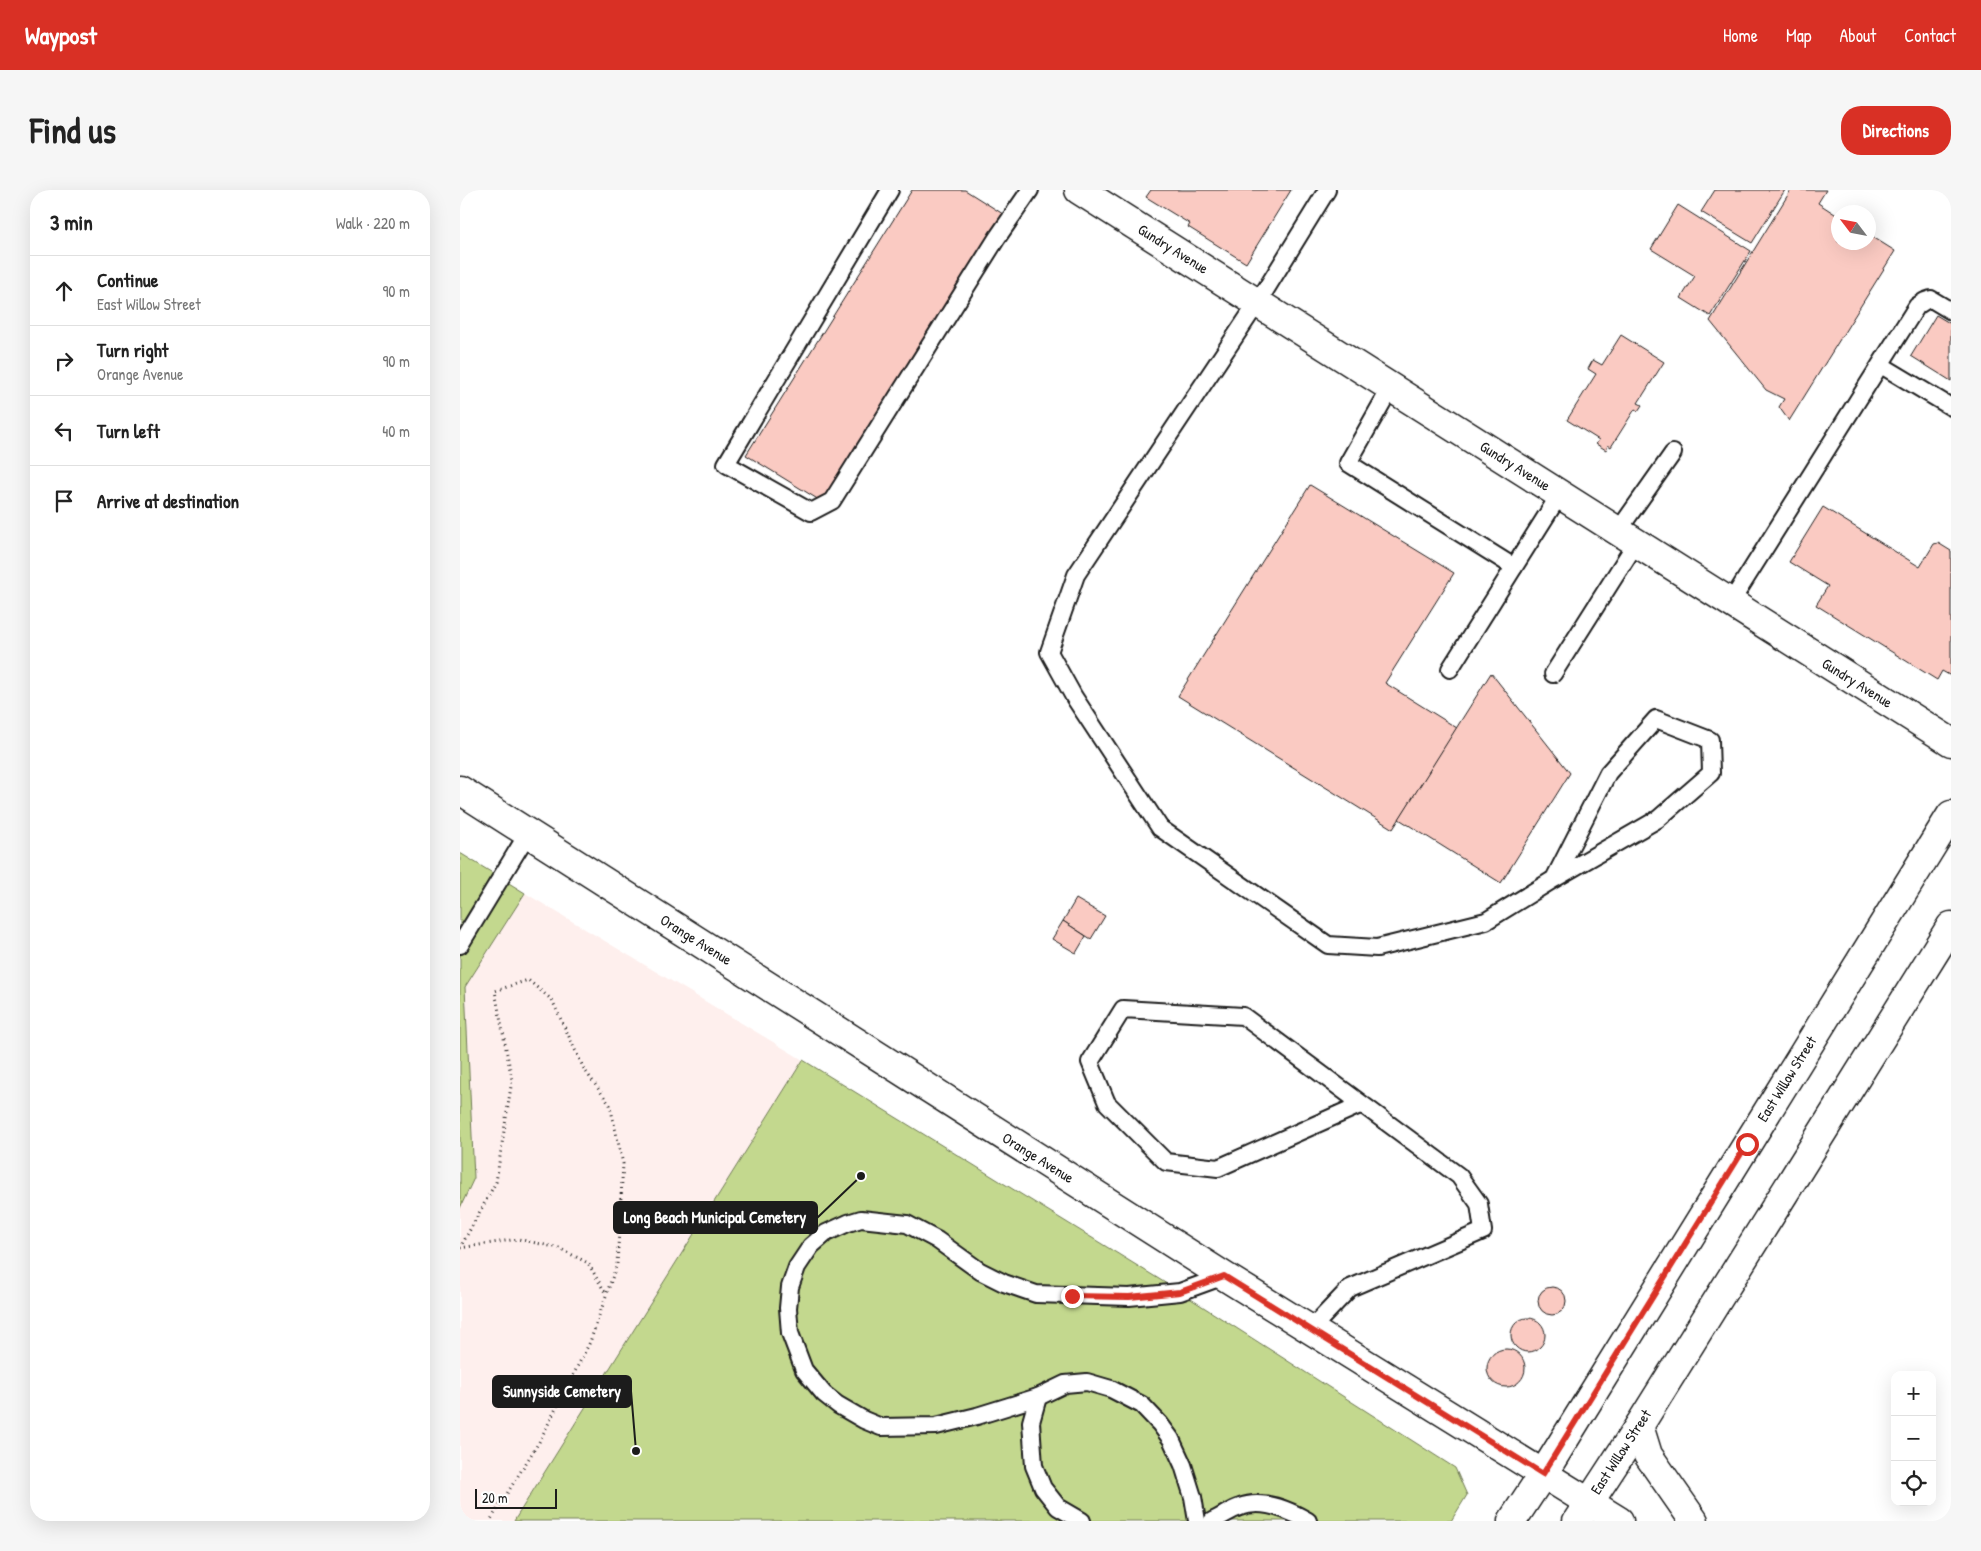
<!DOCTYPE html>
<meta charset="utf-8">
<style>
:root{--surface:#fff;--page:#f6f6f6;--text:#222;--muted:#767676;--line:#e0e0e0;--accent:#d93025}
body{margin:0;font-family:"Patrick Hand",sans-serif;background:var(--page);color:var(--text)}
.controls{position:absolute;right:15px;bottom:15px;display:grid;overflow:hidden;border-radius:10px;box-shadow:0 5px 20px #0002}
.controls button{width:45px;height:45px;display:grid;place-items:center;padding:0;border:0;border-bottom:1px solid var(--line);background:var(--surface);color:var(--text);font:25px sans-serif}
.compass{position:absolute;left:1371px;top:15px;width:45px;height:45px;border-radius:50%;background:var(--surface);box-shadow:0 5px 20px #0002;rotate:302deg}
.scale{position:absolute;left:15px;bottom:12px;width:82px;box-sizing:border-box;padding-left:5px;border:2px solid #1c1c1c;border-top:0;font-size:14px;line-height:18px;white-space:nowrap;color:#1c1c1c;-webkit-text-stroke:4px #fff;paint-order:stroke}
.stop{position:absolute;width:15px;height:15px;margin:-11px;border:4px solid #d93025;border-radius:50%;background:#fff}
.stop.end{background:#d93025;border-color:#fff;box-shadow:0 1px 5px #0008}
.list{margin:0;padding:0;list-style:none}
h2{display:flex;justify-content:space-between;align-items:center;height:65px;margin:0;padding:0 20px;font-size:21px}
h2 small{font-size:16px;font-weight:400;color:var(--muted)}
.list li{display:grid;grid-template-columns:32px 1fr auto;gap:15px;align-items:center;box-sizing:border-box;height:70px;padding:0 20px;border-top:1px solid var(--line)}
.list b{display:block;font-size:19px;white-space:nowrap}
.list p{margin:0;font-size:16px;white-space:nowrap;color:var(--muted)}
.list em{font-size:16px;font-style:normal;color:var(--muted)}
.icon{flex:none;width:28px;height:28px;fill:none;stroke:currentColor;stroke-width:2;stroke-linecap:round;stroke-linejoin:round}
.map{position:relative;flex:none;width:1491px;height:1331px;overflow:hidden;border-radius:20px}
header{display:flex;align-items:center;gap:30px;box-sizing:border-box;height:70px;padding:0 25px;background:var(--accent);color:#fff}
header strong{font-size:24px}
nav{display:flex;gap:28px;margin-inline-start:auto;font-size:18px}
.intro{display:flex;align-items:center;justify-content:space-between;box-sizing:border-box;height:120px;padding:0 30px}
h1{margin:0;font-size:35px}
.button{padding:12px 22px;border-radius:20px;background:var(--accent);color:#fff;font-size:18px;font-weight:700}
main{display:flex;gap:30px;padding:0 30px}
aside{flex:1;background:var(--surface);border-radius:20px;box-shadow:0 5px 20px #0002}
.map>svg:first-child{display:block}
.built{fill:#feefed}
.green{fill:#c3d88e;stroke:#707a55}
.building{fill:#facac2;stroke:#1c1c1c}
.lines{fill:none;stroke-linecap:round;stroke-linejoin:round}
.lane-casing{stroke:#1c1c1c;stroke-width:20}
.street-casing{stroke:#1c1c1c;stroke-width:31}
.secondary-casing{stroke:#1c1c1c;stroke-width:31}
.primary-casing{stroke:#1c1c1c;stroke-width:31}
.path{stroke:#1c1c1c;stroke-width:3;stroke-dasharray:1 4;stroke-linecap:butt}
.lane{stroke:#fff;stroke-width:16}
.street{stroke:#fff;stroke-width:28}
.secondary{stroke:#fff;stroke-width:28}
.primary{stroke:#fff;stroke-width:28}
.route{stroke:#d93025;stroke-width:6}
.labels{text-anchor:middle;stroke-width:5;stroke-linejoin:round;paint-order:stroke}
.street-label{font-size:15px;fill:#1c1c1c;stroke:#fff}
.leader{fill:none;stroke:#1c1c1c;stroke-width:2}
.callout-dot{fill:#1c1c1c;stroke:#fff;stroke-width:2}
.callout{fill:#1c1c1c;stroke:#1c1c1c;stroke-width:2}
.callout-label{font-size:16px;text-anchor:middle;font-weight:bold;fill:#fff}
</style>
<header>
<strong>Waypost</strong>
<nav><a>Home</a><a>Map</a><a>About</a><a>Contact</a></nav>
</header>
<div class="intro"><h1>Find us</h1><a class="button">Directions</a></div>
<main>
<aside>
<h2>3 min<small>Walk · 220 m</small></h2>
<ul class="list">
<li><svg class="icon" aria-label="ahead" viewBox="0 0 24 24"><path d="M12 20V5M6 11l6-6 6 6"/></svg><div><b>Continue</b><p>East Willow Street</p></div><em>90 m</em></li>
<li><svg class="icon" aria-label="right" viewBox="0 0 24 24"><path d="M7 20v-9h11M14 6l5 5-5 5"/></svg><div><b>Turn right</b><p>Orange Avenue</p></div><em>90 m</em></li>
<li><svg class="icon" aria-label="left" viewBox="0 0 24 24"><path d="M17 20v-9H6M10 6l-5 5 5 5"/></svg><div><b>Turn left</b></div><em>40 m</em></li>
<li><svg class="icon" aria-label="arrive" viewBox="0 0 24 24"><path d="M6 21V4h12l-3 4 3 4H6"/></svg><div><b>Arrive at destination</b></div></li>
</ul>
</aside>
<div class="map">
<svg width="1491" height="1331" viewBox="0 0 1491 1331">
<rect width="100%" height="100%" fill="#fff"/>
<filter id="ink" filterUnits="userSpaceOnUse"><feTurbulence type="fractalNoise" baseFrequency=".02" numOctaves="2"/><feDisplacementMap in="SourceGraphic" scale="10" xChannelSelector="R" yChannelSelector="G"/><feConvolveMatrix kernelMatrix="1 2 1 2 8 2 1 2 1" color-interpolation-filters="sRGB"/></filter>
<g filter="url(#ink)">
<!-- built -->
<path class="built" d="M65,703L343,870L54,1331H0V1018L14,988L5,796Z"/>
<!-- green -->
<g class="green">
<path d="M0,663L65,703L5,797L14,988L0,1018Z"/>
<path d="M343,870L720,1102L995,1278L1007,1305L991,1331H54Z"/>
</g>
<!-- building -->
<g class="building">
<path d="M452,0H505L543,24L364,313L286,265Z"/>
<path d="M691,0H831L786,73L728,37L730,34L686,7Z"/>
<path d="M1255,0H1325L1292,53L1241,22Z"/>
<path d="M1331,0H1366L1358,13L1378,26V52H1408V44L1435,61L1329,231L1319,217L1324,209L1306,200L1250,131Z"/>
<path d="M1218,15L1291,61L1250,126L1221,108L1235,86L1191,59Z"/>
<path d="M1476,125L1491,134V191L1451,166Z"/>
<path d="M1161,145L1204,172L1178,213L1182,215L1178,221L1175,219L1151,257L1148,255L1146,260L1136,254L1139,250L1107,230L1136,184L1128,179L1133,170L1142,175Z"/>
<path d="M850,295L994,383L925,493L997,538L933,639L718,506Z"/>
<path d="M1363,317L1460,377L1474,354L1478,353L1491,361V486L1482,481L1477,490L1356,415L1368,396L1329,372Z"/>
<path d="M1031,483L1110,583L1041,693L939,629Z"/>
<path d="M616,709L645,726L631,749L603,731Z"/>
<path d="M603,731L626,746L616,763L592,749Z"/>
<circle cx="1092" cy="1111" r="14"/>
<circle cx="1068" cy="1145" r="17"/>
<circle cx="1046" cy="1178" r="19"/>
</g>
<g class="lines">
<defs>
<g id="lane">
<path d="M430,0L266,274L351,322L372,311L537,48L570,0"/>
<path d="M867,0L798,112L616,385L589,462L614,507L700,638L868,755L917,758L1026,731L1094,689L1148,583L1196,529L1250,550L1251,583L1198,629L1094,689"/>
<path d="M1421,175L1491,217"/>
<path d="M931,197L888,273L1054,377"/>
<path d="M1158,341L1213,263"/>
<path d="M1271,412L1457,116L1465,111L1471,109L1491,121"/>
<path d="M990,479L1100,304"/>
<path d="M1093,484L1176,353"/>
<path d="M0,755L68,643"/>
<path d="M850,1140L890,1098L1023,1041L1019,1014L999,986L783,826L663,819L630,872L647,913L706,972L758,978L902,914"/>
<path d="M578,1207L571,1232L574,1276L583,1298L598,1317L622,1331"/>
<path d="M737,1331L733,1307L723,1275L711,1249L700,1234L682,1215L651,1199L627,1192L605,1194L578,1207L517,1226L476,1236L421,1237L404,1230L378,1215L364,1204L344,1180L330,1143L328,1118L330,1097L337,1077L351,1056L366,1043L388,1033L401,1029L447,1034L477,1050L520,1081L544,1093L576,1104L669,1107L720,1102L764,1086"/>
<path d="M752,1331C762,1327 770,1320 780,1317C803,1308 829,1320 848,1331"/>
</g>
<path id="street" d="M619,0L1491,552"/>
<path id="secondary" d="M0,600L764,1086L1159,1331"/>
<g id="primary">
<path d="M1179,1236L1188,1265L1234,1331"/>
<path d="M1052,1331L1083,1284L1491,625"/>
<path d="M1117,1331L1179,1236L1491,736"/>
</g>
</defs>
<!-- lane casing -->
<use href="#lane" class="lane-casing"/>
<!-- street casing -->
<use href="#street" class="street-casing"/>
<!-- secondary casing -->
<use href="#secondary" class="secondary-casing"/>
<!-- primary casing -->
<use href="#primary" class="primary-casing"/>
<!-- path -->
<g class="path">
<path d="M0,1058L36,992L52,890L35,801L68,790L92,810L124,879L150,915L163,974L157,1074L130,1152L79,1252L30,1331"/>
<path d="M0,1058L58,1049L99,1058L128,1073L146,1104"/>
</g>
<!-- lane -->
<use href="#lane" class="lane"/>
<!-- street -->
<use href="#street" class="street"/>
<!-- secondary -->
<use href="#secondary" class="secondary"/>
<!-- primary -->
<use href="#primary" class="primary"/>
</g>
</g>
<g class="lines" filter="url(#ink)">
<!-- route -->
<path class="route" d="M612,1106L669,1107L720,1102L764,1086L1083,1284L1287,954"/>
</g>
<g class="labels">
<!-- street labels -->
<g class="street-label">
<text transform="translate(713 59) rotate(32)" y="5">Gundry Avenue</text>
<text transform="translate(1055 276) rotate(32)" y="5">Gundry Avenue</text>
<text transform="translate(1397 493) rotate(32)" y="5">Gundry Avenue</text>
<text transform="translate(236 750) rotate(32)" y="5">Orange Avenue</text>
<text transform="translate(1327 889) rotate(-58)" y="5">East Willow Street</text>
<text transform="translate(578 968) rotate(32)" y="5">Orange Avenue</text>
<text transform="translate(1161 1262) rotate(-57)" y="5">East Willow Street</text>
</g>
</g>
<!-- callouts -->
<path class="leader" d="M401 986L357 1028M176 1261L171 1201"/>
<g class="callout-dot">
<circle cx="401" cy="986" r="5"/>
<circle cx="176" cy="1261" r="5"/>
</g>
<g class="callout">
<rect x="154" y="1012" width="203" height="31" rx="5"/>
<rect x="33" y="1186" width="138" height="31" rx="5"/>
</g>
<g class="callout-label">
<text x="255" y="1033">Long Beach Municipal Cemetery</text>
<text x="102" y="1207">Sunnyside Cemetery</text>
</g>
</svg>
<div class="controls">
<button>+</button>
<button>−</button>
<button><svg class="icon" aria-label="locate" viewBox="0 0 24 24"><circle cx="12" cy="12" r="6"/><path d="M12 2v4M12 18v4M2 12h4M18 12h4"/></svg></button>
</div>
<svg class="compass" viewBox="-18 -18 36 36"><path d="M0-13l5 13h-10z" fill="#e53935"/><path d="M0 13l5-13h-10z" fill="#767676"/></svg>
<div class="scale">20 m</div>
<div class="stop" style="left:1287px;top:954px"></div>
<div class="stop end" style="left:612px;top:1106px"></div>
</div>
</main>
